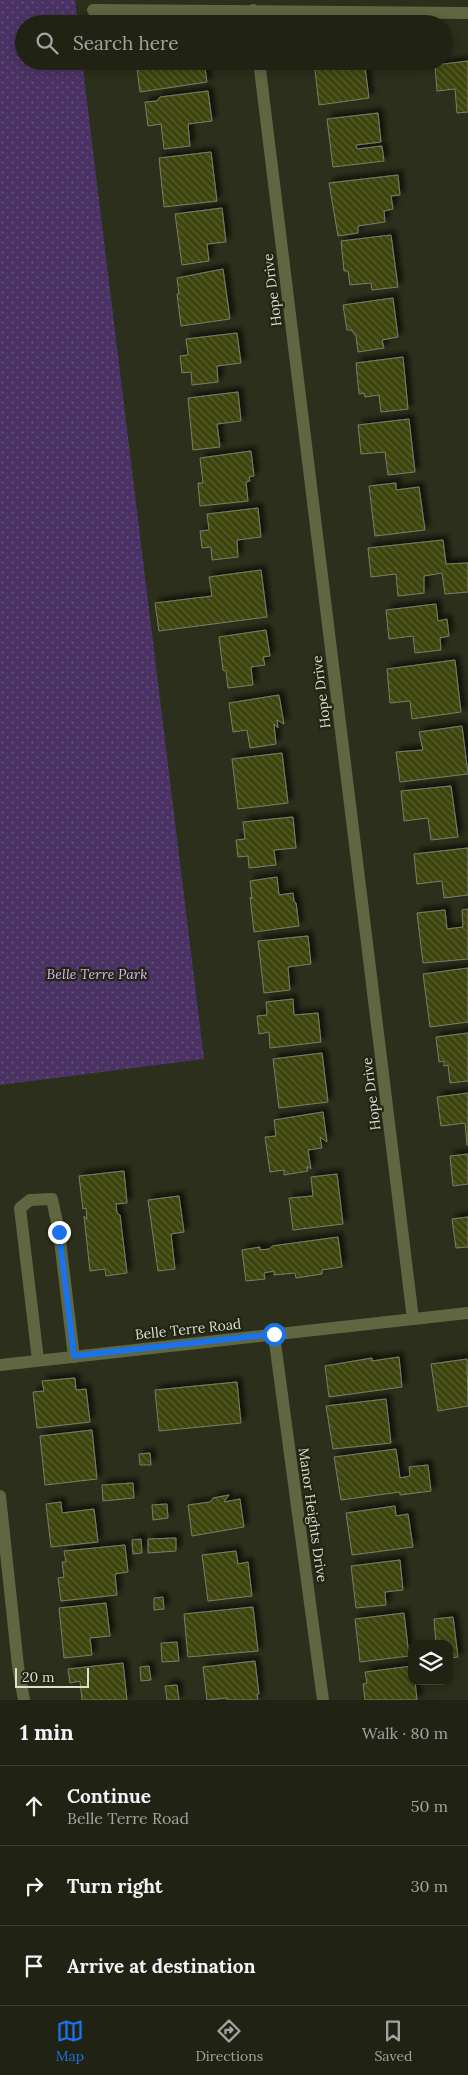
<!DOCTYPE html>
<meta charset="utf-8">
<style>
:root{--surface:#202314;--page:#282b1d;--text:#f1f3f6;--muted:#a2a4a0;--line:#3d4034;--accent:#1a73e8}
body{margin:0;font-family:Lora,serif;background:var(--page);color:var(--text)}
.controls{position:absolute;right:15px;bottom:15px;display:grid;overflow:hidden;border-radius:10px;box-shadow:0 2px 12px #0003}
.controls button{width:45px;height:45px;display:grid;place-items:center;padding:0;border:0;border-bottom:1px solid var(--line);background:var(--surface);color:var(--text);font:25px sans-serif}
.scale{position:absolute;left:15px;bottom:12px;width:74px;box-sizing:border-box;padding-left:5px;border:2px solid #dbded1;border-top:0;font-size:14px;line-height:18px;white-space:nowrap;color:#dbded1;-webkit-text-stroke:4px #222511;paint-order:stroke}
.stop{position:absolute;width:15px;height:15px;margin:-11px;border:4px solid #1a73e8;border-radius:50%;background:#fff}
.stop.end{background:#1a73e8;border-color:#fff;box-shadow:0 1px 5px #0008}
.list{margin:0;padding:0;list-style:none}
h2{display:flex;justify-content:space-between;align-items:center;height:65px;margin:0;padding:0 20px;font-size:21px}
h2 small{font-size:16px;font-weight:400;color:var(--muted)}
.list li{display:grid;grid-template-columns:32px 1fr auto;gap:15px;align-items:center;box-sizing:border-box;height:80px;padding:0 20px;border-top:1px solid var(--line)}
.list b{display:block;font-size:19px;white-space:nowrap}
.list p{margin:0;font-size:16px;white-space:nowrap;color:var(--muted)}
.list em{font-size:16px;font-style:normal;color:var(--muted)}
.icon{flex:none;width:28px;height:28px;fill:none;stroke:currentColor;stroke-width:2;stroke-linecap:round;stroke-linejoin:round}
.map{position:relative;flex:none;width:468px;height:1700px;overflow:hidden}
.search{position:absolute;background:var(--surface);box-shadow:0 2px 12px #0003;left:15px;right:15px;top:15px;height:55px;display:flex;align-items:center;gap:12px;box-sizing:border-box;padding:0 18px;border-radius:28px;color:var(--muted);font-size:19px}
.sheet{height:305px;background:var(--surface)}
nav{display:flex;justify-content:space-around;align-items:center;box-sizing:border-box;height:70px;border-top:1px solid var(--line);background:var(--surface);font-size:14px;color:var(--muted)}
nav a{display:grid;justify-items:center;gap:2px}
nav .on{color:var(--accent)}
.map>svg:first-child{display:block}
.park{fill:url(#park-dots)}
.building{fill:url(#building-back-hatch);stroke:#7a7e67;filter:url(#shadow)}
.lines{fill:none;stroke-linecap:round;stroke-linejoin:round}
.service{stroke:#606641;stroke-width:12}
.minor{stroke:#606641;stroke-width:12}
.tertiary{stroke:#606641;stroke-width:12}
.route{stroke:#1a73e8;stroke-width:6}
.labels{text-anchor:middle;stroke-width:4.5;stroke-linejoin:round;paint-order:stroke}
.street-label{font-size:14px;fill:#dbded1;stroke:#222511}
.park-label{font-size:14px;font-style:italic;fill:#d2b7f7;stroke:#222511}
</style>
<div class="map">
<svg width="468" height="1700" viewBox="0 0 468 1700">
<defs>
<pattern id="park-dots" width="8" height="8" patternUnits="userSpaceOnUse" patternTransform="scale(1.25)"><rect width="8" height="8" fill="#4a3364"/><path d="M2 2h.1M6 6h.1" fill="none" stroke="#645079" stroke-width="1.8" stroke-linecap="round"/></pattern>
<pattern id="building-back-hatch" width="6" height="6" patternUnits="userSpaceOnUse" patternTransform="scale(1.25)"><rect width="6" height="6" fill="#3e450e"/><path d="M-1 5l2 2M0 0l6 6M5-1l2 2" fill="none" stroke="#595f30"/></pattern>
<filter id="shadow"><feDropShadow dx="4.5" dy="-4.5" stdDeviation="2.5" flood-color="#0009"/></filter>
</defs>
<rect width="100%" height="100%" fill="#2b2f1b"/>
<!-- park -->
<path class="park" d="M0,0H75L78,24H24V61H82L204,1059L0,1085Z"/>
<!-- building -->
<g class="building">
<path d="M136,61H204L207,82L140,92Z"/>
<path d="M314,61H341L342,70L365,67L369,98L319,105Z"/>
<path d="M468,61V112L457,113L455,89L437,91L435,65Z"/>
<path d="M208,91L212,121L188,124L190,146L164,149L161,124L148,126L145,102L157,101L160,97Z"/>
<path d="M378,113L381,142L356,145L357,149L382,146L384,161L333,167L327,119Z"/>
<path d="M211,152L217,201L164,207L159,158Z"/>
<path d="M398,175L400,195L391,196L393,209L384,211L385,222L358,226V233L338,236L329,183Z"/>
<path d="M222,208L226,242L207,244L209,261L182,265L175,214Z"/>
<path d="M391,235L398,287L372,290L371,283L350,285L348,271H344L341,241Z"/>
<path d="M223,269L230,319L181,326L177,294H179L177,278Z"/>
<path d="M393,298L398,337L382,340L384,348L358,352L356,336L351,330H347L343,305Z"/>
<path d="M237,333L241,363L217,366L218,382L192,385L191,372L182,373L180,356L188,355L186,339Z"/>
<path d="M403,357L408,409L381,412L379,395L365,397L364,393L359,394L356,363Z"/>
<path d="M238,392L241,421L217,424L220,447L193,450L188,398Z"/>
<path d="M409,419L415,472L388,475L385,452L361,454L358,425Z"/>
<path d="M251,451L254,476L249,477L250,481L246,482L248,501L200,506L198,483H203L200,458Z"/>
<path d="M396,483V490L419,487L425,530L375,536L369,486Z"/>
<path d="M258,508L261,537L237,540L238,557L212,560L211,547L202,548L200,531L209,530L207,514Z"/>
<path d="M443,540L446,564L468,563V592L445,594L442,573L424,576V593L398,596L396,574L371,577L368,548Z"/>
<path d="M261,570L267,617L159,631L155,603L212,596L209,577Z"/>
<path d="M436,604L438,621L447,619L449,636L440,638L441,650L415,653L413,636L389,639L386,610Z"/>
<path d="M266,630L270,656L263,657L265,665L251,667L253,685L228,688L226,671L223,670L219,637Z"/>
<path d="M455,660L461,712L412,719L410,701L390,703L387,669Z"/>
<path d="M279,695L284,724L277,720L278,728L274,724L276,744L250,748L247,730L233,732L229,703Z"/>
<path d="M462,726L468,774L400,782L396,752L423,750L419,732Z"/>
<path d="M282,753L288,803L238,809L232,759Z"/>
<path d="M451,786L458,837L431,840L428,818L404,821L401,791Z"/>
<path d="M293,817L296,848L274,850L276,865L249,868L248,856L238,857L236,840L245,839L243,822Z"/>
<path d="M468,848V895L444,898L442,881L417,884L414,854Z"/>
<path d="M277,877L279,895L293,893L294,901L296,903L299,926L254,932L250,897L252,899L250,881Z"/>
<path d="M468,909V959L423,963L417,913L445,910L447,929L463,927L462,910Z"/>
<path d="M308,936L311,964L288,967L290,990L264,993L258,941Z"/>
<path d="M468,968V1022L430,1027L423,974Z"/>
<path d="M293,999L294,1015L318,1013L321,1042L270,1048L269,1032L259,1034L257,1016L267,1015L266,1002Z"/>
<path d="M468,1033V1081L450,1083L448,1065L444,1066V1061L439,1062L436,1037Z"/>
<path d="M322,1053L328,1102L279,1108L273,1059Z"/>
<path d="M468,1093V1145H467L465,1123L441,1126L437,1097Z"/>
<path d="M323,1112L327,1142L320,1137L322,1148L308,1150L311,1169L307,1166L308,1171L284,1175V1170L270,1172L265,1137L276,1136L274,1120Z"/>
<path d="M468,1154V1184L453,1186L450,1156Z"/>
<path d="M124,1171L127,1203L116,1204L117,1213L120,1215L127,1273L106,1276L105,1269L90,1271L84,1216L87,1219L86,1208L83,1209L79,1176Z"/>
<path d="M337,1174L343,1224L293,1230L289,1198L313,1196L311,1177Z"/>
<path d="M179,1196L184,1232L171,1234L175,1269L158,1271L148,1200Z"/>
<path d="M468,1217V1247L456,1248L452,1219Z"/>
<path d="M338,1237L342,1267L322,1270V1274L296,1278L295,1273L274,1275V1271L264,1273L265,1279L246,1281L242,1250L260,1247V1250L269,1249L272,1246Z"/>
<path d="M399,1357L402,1387L329,1397L325,1366L372,1358V1361Z"/>
<path d="M467,1359L468,1406L438,1411L431,1364Z"/>
<path d="M75,1378L76,1390L86,1389L90,1422L37,1428L33,1392L44,1391L42,1381Z"/>
<path d="M237,1382L241,1423L159,1431L155,1390Z"/>
<path d="M386,1399L391,1443L333,1449L326,1406Z"/>
<path d="M92,1430L97,1479L45,1485L40,1436Z"/>
<path d="M396,1449L400,1478L410,1476L409,1467L428,1465L431,1491L400,1495V1492L341,1500L334,1457Z"/>
<path d="M150,1453L151,1465H140L139,1454Z"/>
<path d="M133,1483L134,1498L103,1501L102,1485Z"/>
<path d="M229,1495L224,1502L240,1499L244,1527L192,1536L188,1505L210,1502L213,1498Z"/>
<path d="M61,1502L62,1513L94,1509L98,1542L51,1547L46,1504Z"/>
<path d="M167,1504L168,1518L153,1520L152,1505Z"/>
<path d="M395,1506L396,1516L408,1514L413,1547L352,1555L346,1513Z"/>
<path d="M176,1538V1551L148,1553V1539Z"/>
<path d="M141,1539L142,1553L133,1554L132,1540Z"/>
<path d="M125,1545L128,1572L115,1574L117,1595L61,1601L58,1578L64,1577L62,1562H66L64,1551Z"/>
<path d="M236,1551L238,1564L248,1562L252,1596L208,1601L202,1555Z"/>
<path d="M400,1560L403,1590L385,1592L386,1605L356,1608L351,1566Z"/>
<path d="M163,1597L164,1609L154,1610V1598Z"/>
<path d="M106,1603L110,1636L90,1638L92,1655L64,1658L59,1608Z"/>
<path d="M253,1607L258,1651L188,1657L184,1614Z"/>
<path d="M404,1613L409,1656L360,1662L355,1619Z"/>
<path d="M453,1617L458,1657L449,1658V1644H436L434,1619Z"/>
<path d="M177,1642L179,1661L162,1662L161,1643Z"/>
<path d="M255,1661L259,1694H257L258,1700H227V1698L207,1700L203,1667Z"/>
<path d="M123,1663L127,1700H82L80,1681L70,1683L68,1669Z"/>
<path d="M149,1666L151,1680L141,1681L140,1667Z"/>
<path d="M412,1666V1681H415L417,1700H365L363,1684L367,1683L365,1672Z"/>
<path d="M177,1685L179,1700H167L165,1686Z"/>
</g>
<g class="lines">
<!-- service -->
<path class="service" d="M38,1360L20,1208L30,1200L52,1199L59,1232L74,1357"/>
<!-- minor -->
<g class="minor">
<path d="M93,10L468,13"/>
<path d="M253,10L255,24"/>
<path d="M259,61L413,1319"/>
<path d="M274,1335L323,1700"/>
<path d="M0,1496L18,1666L24,1700"/>
</g>
<!-- tertiary -->
<path class="tertiary" d="M0,1365L468,1313"/>
</g>
<g class="lines">
<!-- route -->
<path class="route" d="M59,1232L74,1356L274,1334"/>
</g>
<g class="labels">
<!-- street labels -->
<g class="street-label">
<text transform="translate(272 290) rotate(-97)" y="5">Hope Drive</text>
<text transform="translate(321 692) rotate(-97)" y="5">Hope Drive</text>
<text transform="translate(371 1094) rotate(-97)" y="5">Hope Drive</text>
<text transform="translate(188 1329) rotate(-6)" y="5">Belle Terre Road</text>
<text transform="translate(313 1515) rotate(82)" y="5">Manor Heights Drive</text>
</g>
<!-- park labels -->
<g class="park-label">
<text x="97" y="979">Belle Terre Park</text>
</g>
</g>
</svg>
<div class="controls">
<button><svg class="icon" aria-label="layers" viewBox="0 0 24 24"><path d="M12 4l9 5-9 5-9-5zM3 14l9 5 9-5"/></svg></button>
</div>
<div class="scale">20 m</div>
<div class="stop" style="left:274px;top:1334px"></div>
<div class="stop end" style="left:59px;top:1232px"></div>
<div class="search"><svg class="icon" aria-label="search" viewBox="0 0 24 24"><circle cx="10" cy="10" r="6"/><path d="M15 15l6 6"/></svg>Search here</div>
</div>
<section class="sheet">
<h2>1 min<small>Walk · 80 m</small></h2>
<ul class="list">
<li><svg class="icon" aria-label="ahead" viewBox="0 0 24 24"><path d="M12 20V5M6 11l6-6 6 6"/></svg><div><b>Continue</b><p>Belle Terre Road</p></div><em>50 m</em></li>
<li><svg class="icon" aria-label="right" viewBox="0 0 24 24"><path d="M7 20v-9h11M14 6l5 5-5 5"/></svg><div><b>Turn right</b></div><em>30 m</em></li>
<li><svg class="icon" aria-label="arrive" viewBox="0 0 24 24"><path d="M6 21V4h12l-3 4 3 4H6"/></svg><div><b>Arrive at destination</b></div></li>
</ul>
</section>
<nav>
<a class="on"><svg class="icon" aria-label="map" viewBox="0 0 24 24"><path d="M3 6l6-2 6 2 6-2v14l-6 2-6-2-6 2zM9 4v14M15 6v14"/></svg>Map</a>
<a><svg class="icon" aria-label="directions" viewBox="0 0 24 24"><path d="M12 3l9 9-9 9-9-9zM9 14v-3h6M13 9l2 2-2 2"/></svg>Directions</a>
<a><svg class="icon" aria-label="saved" viewBox="0 0 24 24"><path d="M7 4h10v16l-5-4-5 4z"/></svg>Saved</a>
</nav>
